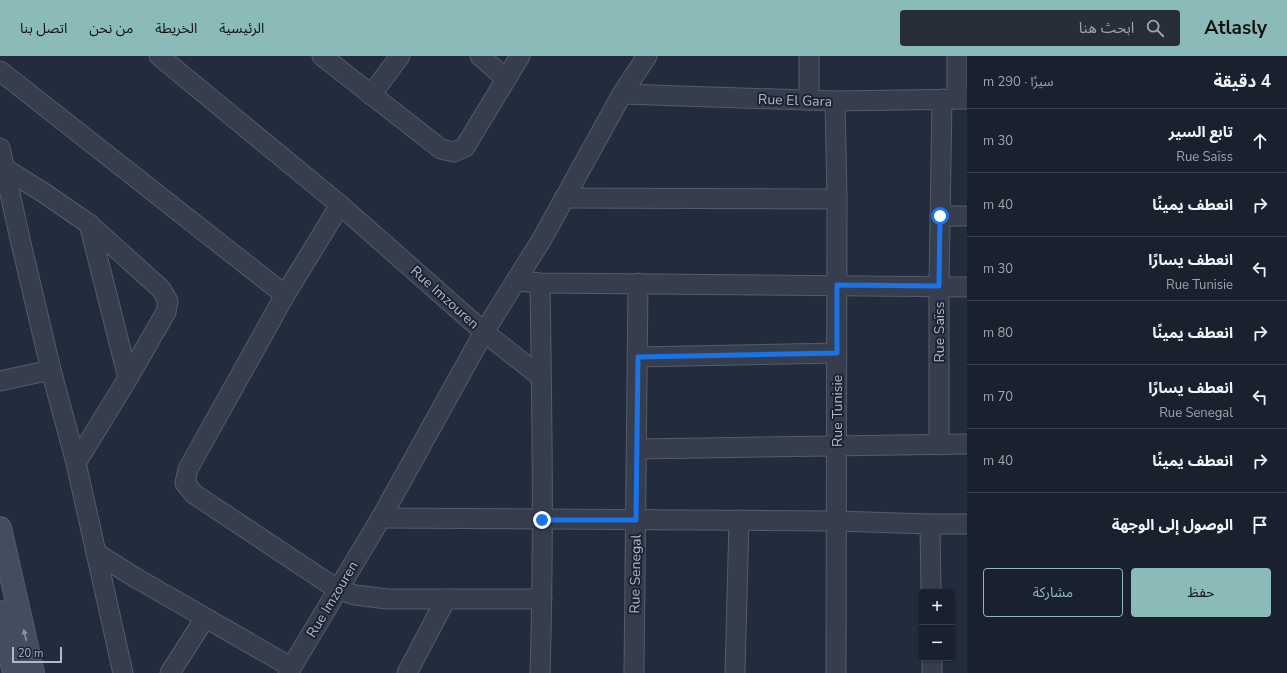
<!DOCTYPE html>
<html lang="ar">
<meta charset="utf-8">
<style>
:root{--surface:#1a212e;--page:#272e3a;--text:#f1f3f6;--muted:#9fa3aa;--line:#383e4a;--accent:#8bbbb9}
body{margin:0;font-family:"Nunito Sans","Noto Sans Arabic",sans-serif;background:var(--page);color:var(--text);direction:rtl}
.controls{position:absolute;right:12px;bottom:12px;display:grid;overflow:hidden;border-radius:4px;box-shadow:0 1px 3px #0004}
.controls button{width:36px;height:36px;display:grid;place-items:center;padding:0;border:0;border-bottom:1px solid var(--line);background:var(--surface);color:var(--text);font:20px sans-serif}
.scale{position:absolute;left:12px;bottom:10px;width:50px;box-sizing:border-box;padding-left:4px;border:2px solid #b1b9c8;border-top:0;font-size:11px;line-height:14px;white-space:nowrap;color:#b1b9c8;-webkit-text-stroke:3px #1b2332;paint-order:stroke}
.stop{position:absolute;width:12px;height:12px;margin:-9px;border:3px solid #1a73e8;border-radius:50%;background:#fff}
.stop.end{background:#1a73e8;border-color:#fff;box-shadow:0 1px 4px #0008}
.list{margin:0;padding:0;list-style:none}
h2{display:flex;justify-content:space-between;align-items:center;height:52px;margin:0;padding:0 16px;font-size:17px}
h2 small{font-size:13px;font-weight:400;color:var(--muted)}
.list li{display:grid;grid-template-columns:26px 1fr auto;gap:12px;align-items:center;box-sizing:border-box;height:64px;padding:0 16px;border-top:1px solid var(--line)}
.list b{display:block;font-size:15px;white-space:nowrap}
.list p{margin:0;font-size:13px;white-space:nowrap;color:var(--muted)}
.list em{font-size:13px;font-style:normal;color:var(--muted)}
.actions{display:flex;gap:8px;padding:12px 16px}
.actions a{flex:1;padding:9px 0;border:1px solid var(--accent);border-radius:4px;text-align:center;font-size:14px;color:var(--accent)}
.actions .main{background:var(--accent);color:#111}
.icon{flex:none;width:22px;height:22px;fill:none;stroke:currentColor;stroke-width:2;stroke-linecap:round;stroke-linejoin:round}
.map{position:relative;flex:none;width:967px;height:617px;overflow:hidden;direction:ltr}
header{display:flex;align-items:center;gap:24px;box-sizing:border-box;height:56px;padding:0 20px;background:var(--accent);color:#111}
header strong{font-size:19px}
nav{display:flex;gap:22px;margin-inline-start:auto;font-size:14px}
.search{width:280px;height:36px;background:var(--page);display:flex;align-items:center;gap:10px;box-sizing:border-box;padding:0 14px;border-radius:4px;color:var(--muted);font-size:15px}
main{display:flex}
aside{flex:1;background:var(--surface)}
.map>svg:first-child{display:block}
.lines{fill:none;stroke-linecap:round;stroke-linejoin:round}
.street-casing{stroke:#545c6b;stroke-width:21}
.secondary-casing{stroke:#545c6b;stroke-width:24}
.street{stroke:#363e4d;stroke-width:19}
.secondary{stroke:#444d60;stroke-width:22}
.oneway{fill:#8b93a4}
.route{stroke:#1a73e8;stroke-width:5}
.labels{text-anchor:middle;stroke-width:4;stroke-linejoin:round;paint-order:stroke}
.street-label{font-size:14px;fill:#b1b9c8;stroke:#1b2332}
</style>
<header>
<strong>Atlasly</strong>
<div class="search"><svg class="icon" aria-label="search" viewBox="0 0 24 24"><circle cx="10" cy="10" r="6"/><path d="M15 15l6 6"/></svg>ابحث هنا</div>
<nav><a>الرئيسية</a><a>الخريطة</a><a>من نحن</a><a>اتصل بنا</a></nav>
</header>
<main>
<aside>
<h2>4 دقيقة<small>سيرًا · 290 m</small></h2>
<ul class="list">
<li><svg class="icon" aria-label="ahead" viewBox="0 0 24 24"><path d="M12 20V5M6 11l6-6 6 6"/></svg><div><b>تابع السير</b><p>Rue Saïss</p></div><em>30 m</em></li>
<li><svg class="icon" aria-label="right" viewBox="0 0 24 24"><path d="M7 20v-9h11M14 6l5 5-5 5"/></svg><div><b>انعطف يمينًا</b></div><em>40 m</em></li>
<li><svg class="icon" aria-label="left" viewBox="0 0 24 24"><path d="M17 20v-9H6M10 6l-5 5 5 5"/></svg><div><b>انعطف يسارًا</b><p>Rue Tunisie</p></div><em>30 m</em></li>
<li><svg class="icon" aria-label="right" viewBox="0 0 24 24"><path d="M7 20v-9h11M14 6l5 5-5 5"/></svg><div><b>انعطف يمينًا</b></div><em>80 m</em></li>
<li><svg class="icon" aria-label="left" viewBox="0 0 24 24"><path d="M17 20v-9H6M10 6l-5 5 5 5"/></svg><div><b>انعطف يسارًا</b><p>Rue Senegal</p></div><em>70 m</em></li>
<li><svg class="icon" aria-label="right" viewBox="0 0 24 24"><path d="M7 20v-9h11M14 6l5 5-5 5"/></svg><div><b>انعطف يمينًا</b></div><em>40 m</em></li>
<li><svg class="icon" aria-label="arrive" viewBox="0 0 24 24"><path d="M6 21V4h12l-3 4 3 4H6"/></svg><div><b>الوصول إلى الوجهة</b></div></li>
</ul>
<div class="actions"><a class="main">حفظ</a><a>مشاركة</a></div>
</aside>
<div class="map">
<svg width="967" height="617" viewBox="0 0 967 617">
<rect width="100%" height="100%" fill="#222c3d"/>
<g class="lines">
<defs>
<g id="street">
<path d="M159,0L340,149L484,276L541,321"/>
<path d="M322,0L441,93L454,96L465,91L520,0"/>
<path d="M480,0L506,23"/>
<path d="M957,0V42"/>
<path d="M0,15L285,239"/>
<path d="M622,38L835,45L967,43"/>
<path d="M371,39L400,0"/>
<path d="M809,44V0"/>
<path d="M835,45L837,143L836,617"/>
<path d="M0,92L20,183L51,314L76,407L123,617"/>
<path d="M4,112L44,137L89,168L161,233L168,245L166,256L128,322L76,407"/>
<path d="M564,142L837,143"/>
<path d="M340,149L285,239L188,413L185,427L194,438L337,533L355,539L387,543H542"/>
<path d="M940,160H967"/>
<path d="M89,168L128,322"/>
<path d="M516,225L540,227L967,231"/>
<path d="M637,301L837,297"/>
<path d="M0,325L51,314"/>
<path d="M939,389V230L942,43"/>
<path d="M637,393L967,388"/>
<path d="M381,462L836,465L930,468H967"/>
<path d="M930,468L931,536"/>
<path d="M96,497L136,522L291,611"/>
<path d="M932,602V617"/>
<path d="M170,617L205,562"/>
<path d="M288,617L381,462L484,276L542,183L622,38L647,0"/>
<path d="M407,617L446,543"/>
<path d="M540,617C544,487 542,357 540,227"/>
<path d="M634,617L638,227"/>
<path d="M735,617L739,464"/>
</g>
<g id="secondary">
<path d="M0,472L33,617"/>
<path d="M0,556L14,617"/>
</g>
</defs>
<!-- street casing -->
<use href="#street" class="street-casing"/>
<!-- secondary casing -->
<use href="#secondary" class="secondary-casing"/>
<!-- street -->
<use href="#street" class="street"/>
<!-- secondary -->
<use href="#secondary" class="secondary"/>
</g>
<!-- one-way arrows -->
<defs><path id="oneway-solid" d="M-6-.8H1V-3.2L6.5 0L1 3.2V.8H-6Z"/></defs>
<use class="oneway" href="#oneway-solid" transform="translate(25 579) rotate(-103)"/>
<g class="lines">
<!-- route -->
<path class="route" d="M542,464H636L638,301L837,297V229L939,230L940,160"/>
</g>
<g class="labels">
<!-- street labels -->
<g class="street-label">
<text transform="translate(795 44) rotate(2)" y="5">Rue El Gara</text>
<text transform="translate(445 241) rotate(42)" y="5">Rue Imzouren</text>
<text transform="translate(939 276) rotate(-90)" y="5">Rue Saïss</text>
<text transform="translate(837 355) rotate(-90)" y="5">Rue Tunisie</text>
<text transform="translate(635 518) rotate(-89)" y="5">Rue Senegal</text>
<text transform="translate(332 543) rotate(-59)" y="5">Rue Imzouren</text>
</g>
</g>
</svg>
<div class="controls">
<button>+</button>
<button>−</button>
</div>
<div class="scale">20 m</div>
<div class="stop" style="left:940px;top:160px"></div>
<div class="stop end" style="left:542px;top:464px"></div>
</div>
</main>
